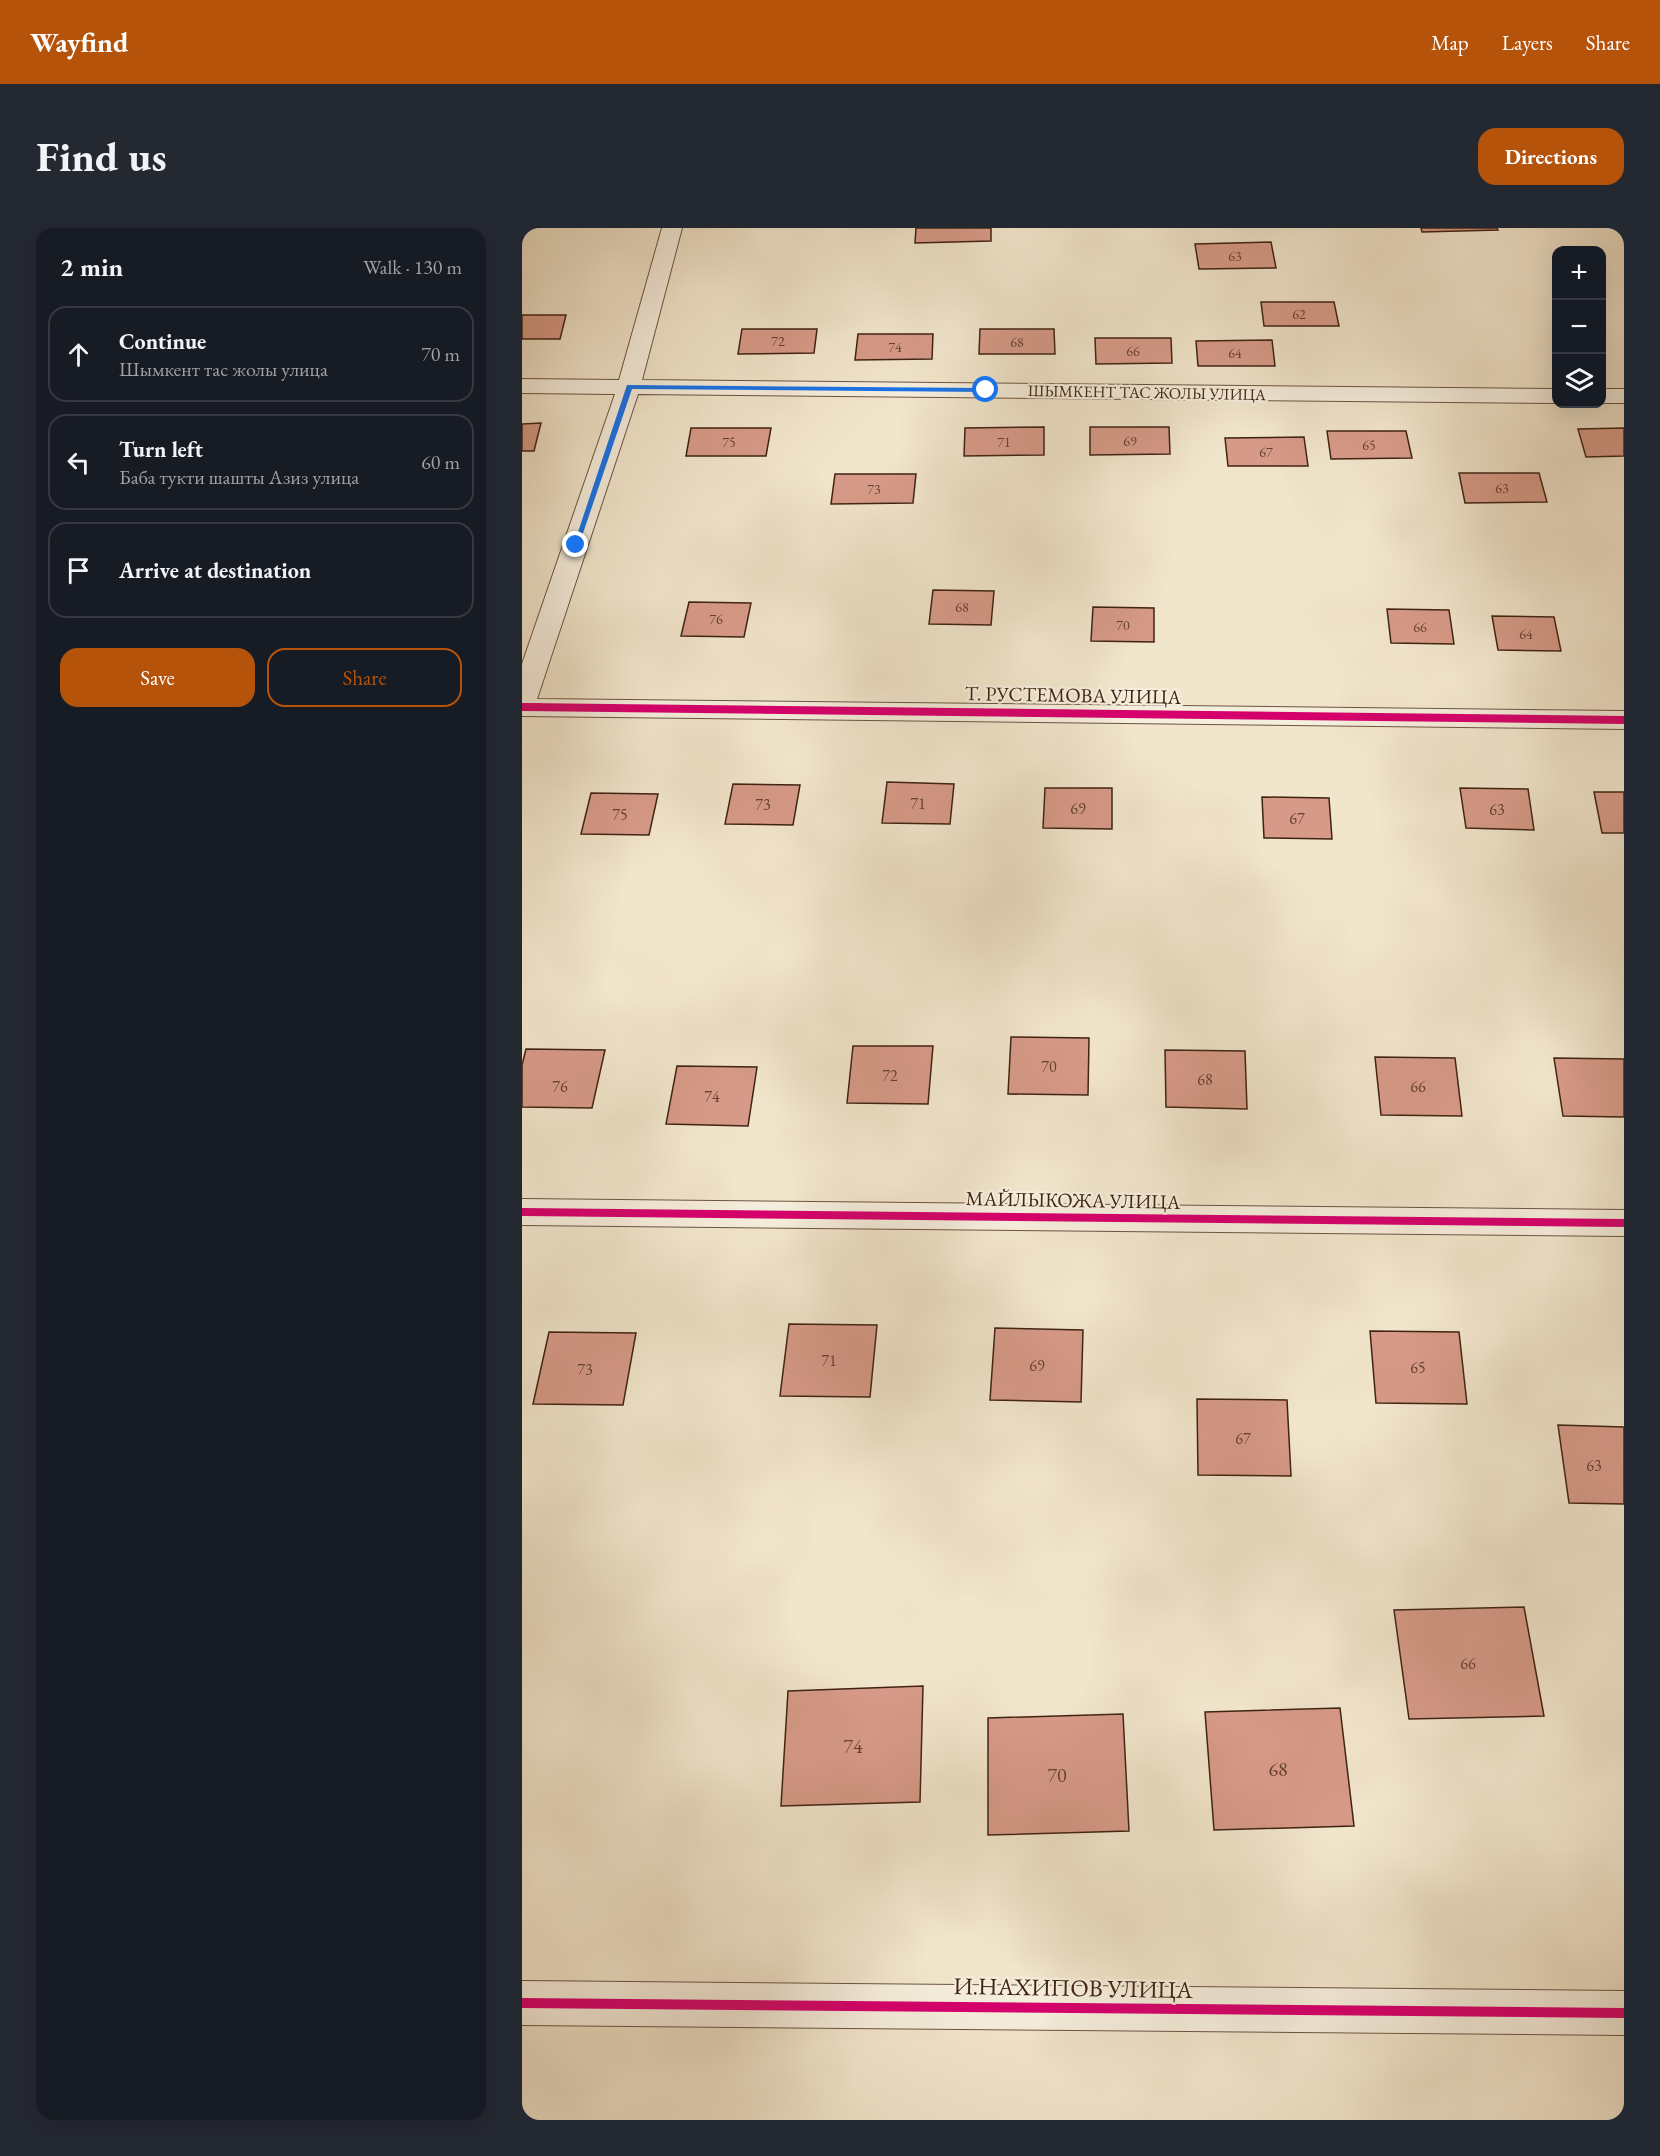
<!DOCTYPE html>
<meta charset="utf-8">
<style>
:root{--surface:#171b24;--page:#242831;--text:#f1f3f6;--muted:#9ea1a6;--line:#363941;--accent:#b45309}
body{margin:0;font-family:"EB Garamond",serif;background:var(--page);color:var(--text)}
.controls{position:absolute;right:18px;top:18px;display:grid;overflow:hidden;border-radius:12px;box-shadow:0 6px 24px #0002}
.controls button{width:54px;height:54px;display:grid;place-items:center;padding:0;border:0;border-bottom:2px solid var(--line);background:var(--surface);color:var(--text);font:30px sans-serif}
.stop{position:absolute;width:18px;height:18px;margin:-14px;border:4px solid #1a73e8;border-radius:50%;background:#fff}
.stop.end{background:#1a73e8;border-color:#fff;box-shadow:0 2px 6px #0008}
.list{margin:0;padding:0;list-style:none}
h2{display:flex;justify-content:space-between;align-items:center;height:78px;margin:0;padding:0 24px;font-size:26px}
h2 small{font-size:20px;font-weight:400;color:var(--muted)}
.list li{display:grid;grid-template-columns:39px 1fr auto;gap:18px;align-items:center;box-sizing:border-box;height:96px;margin:0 12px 12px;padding:0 12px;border:2px solid var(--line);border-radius:18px}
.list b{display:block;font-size:22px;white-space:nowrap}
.list p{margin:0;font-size:20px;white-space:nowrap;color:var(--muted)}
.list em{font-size:20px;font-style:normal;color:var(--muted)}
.actions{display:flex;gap:12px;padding:18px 24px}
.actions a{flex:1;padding:14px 0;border:2px solid var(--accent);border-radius:18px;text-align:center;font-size:21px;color:var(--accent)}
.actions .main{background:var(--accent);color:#fff}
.icon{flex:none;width:33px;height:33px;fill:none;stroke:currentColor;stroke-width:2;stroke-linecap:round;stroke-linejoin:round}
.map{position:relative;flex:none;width:1102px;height:1892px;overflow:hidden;border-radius:18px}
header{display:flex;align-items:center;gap:36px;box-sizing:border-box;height:84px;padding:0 30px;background:var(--accent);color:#fff}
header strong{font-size:28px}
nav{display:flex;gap:33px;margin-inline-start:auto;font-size:21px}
.intro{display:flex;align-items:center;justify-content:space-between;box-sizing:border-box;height:144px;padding:0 36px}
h1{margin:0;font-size:42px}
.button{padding:15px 27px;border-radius:18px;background:var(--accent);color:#fff;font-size:21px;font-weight:700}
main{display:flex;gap:36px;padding:0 36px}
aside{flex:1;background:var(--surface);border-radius:18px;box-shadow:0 6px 24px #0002}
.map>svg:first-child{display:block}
.building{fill:#d79a88;stroke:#3f2312;stroke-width:1.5}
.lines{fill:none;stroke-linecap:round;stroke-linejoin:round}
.minor-casing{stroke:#6c5440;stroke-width:2}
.minor{fill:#f6eedd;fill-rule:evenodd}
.cycleway-far2-casing{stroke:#f6eedd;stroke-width:10}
.cycleway-far1-casing{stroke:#f6eedd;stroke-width:12}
.cycleway-casing{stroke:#f6eedd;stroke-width:14}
.cycleway-far2{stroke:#d6006c;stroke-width:7}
.cycleway-far1{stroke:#d6006c;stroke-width:8}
.cycleway{stroke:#d6006c;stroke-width:10}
.route{fill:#1a73e8}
.labels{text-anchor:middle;stroke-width:4.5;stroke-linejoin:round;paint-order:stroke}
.far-number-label{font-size:14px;fill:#654130}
.far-street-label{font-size:16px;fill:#3f2312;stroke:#f6eedd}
.number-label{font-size:16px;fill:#654130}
.street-label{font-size:20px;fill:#3f2312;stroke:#f6eedd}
.near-number-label{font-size:20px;fill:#654130}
.near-street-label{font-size:24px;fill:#3f2312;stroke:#f6eedd}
</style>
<header>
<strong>Wayfind</strong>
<nav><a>Map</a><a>Layers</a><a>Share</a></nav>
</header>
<div class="intro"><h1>Find us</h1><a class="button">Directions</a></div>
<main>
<aside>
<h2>2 min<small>Walk · 130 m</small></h2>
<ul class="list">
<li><svg class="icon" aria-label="ahead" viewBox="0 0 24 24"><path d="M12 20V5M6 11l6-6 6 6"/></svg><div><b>Continue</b><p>Шымкент тас жолы улица</p></div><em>70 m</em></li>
<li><svg class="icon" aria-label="left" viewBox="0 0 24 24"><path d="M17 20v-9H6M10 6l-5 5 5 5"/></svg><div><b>Turn left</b><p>Баба тукти шашты Азиз улица</p></div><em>60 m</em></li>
<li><svg class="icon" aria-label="arrive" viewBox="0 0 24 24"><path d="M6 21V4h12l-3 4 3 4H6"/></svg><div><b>Arrive at destination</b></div></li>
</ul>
<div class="actions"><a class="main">Save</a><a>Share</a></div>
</aside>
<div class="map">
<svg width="1102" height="1892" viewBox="0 0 1102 1892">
<rect width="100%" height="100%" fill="#f1e5cb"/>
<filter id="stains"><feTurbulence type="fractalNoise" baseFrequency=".00333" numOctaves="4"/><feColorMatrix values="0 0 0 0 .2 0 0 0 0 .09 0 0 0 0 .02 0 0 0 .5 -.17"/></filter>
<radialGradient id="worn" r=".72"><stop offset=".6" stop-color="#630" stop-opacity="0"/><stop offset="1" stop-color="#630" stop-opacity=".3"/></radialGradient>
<!-- building -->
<g class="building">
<path d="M394,0H469V13L393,15Z"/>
<path d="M899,0H975L976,2L900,4Z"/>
<path d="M749,14L754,40L677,41L673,16Z"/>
<path d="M739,74H812L817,98H742Z"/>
<path d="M0,87H44L38,111H0Z"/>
<path d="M220,101H295L292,125L216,126Z"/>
<path d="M458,101H532L533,126H457Z"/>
<path d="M336,106H411L410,131L333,132Z"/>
<path d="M573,110H649L650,135L574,136Z"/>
<path d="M750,112L753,138H676L674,113Z"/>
<path d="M19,195L12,223H0V196Z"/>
<path d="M522,199V227L442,228L443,200Z"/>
<path d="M568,199H647L648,226L568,227Z"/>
<path d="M169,200H249L244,228H164Z"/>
<path d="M1102,200V228L1064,229L1056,201Z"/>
<path d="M805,203H884L890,230L809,231Z"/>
<path d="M782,209L786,238H706L703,210Z"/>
<path d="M937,245H1017L1025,274L943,275Z"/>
<path d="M313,246H394L391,275L309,276Z"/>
<path d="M411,362L472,363L469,397L407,396Z"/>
<path d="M167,374L229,375L222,409L159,408Z"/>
<path d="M571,379L632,380V414L569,413Z"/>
<path d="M865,381L927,382L932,416L869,415Z"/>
<path d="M970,388L1032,389L1039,423L976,422Z"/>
<path d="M365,554L432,556L428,596L360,595Z"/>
<path d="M211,556L278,557L271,597L203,596Z"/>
<path d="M523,560H590V601L521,600Z"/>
<path d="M938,560L1006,561L1012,602L944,600Z"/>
<path d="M1072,564H1102V605H1080Z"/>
<path d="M69,565L136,566L127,607L59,606Z"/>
<path d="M740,569L807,570L810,611L742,610Z"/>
<path d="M489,809L567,810L566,867L486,866Z"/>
<path d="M331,818H411L406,876L325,875Z"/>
<path d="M4,821L83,822L70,880L0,879V837Z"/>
<path d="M643,822L723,823L725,881L644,879Z"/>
<path d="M853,829L933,830L940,888L859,887Z"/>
<path d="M1032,830L1102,831V889L1041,888Z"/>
<path d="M155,838L235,839L226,898L144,896Z"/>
<path d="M267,1096L355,1097L348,1169L258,1168Z"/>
<path d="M473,1100L561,1102L559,1174L468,1172Z"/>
<path d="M848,1103L937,1104L945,1176L854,1175Z"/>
<path d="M27,1104L114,1105L101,1177L11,1176Z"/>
<path d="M675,1171L765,1172L769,1248L676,1247Z"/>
<path d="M1036,1197L1102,1199V1276L1047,1275Z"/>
<path d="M1002,1379L1022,1488L887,1491L872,1382Z"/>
<path d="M401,1458L398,1574L259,1578L266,1463Z"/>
<path d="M818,1480L832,1598L692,1602L683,1484Z"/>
<path d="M601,1486L607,1603L466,1607V1490Z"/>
</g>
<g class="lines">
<defs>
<g id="minor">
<path d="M140,0H160L120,152L1034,161V175L116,166L15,471L1102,483V501L0,488V436L93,166L0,165V151L97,152Z"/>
<rect x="1080" y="161" width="22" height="14"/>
<path d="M0,971L1102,982V1008L0,997Z"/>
<path d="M0,1753L1102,1763V1807L0,1797Z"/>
</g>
</defs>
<!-- minor casing -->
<use href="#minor" class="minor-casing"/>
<!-- minor -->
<use href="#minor" class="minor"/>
<defs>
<path id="cycleway-far2" d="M0,479H20"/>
<g id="cycleway-far1">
<path d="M0,479L1102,492"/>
<path d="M0,984L1102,995"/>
</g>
<path id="cycleway" d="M0,1775L1102,1785"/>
</defs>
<!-- cycleway-far2 casing -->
<use href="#cycleway-far2" class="cycleway-far2-casing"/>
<!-- cycleway-far1 casing -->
<use href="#cycleway-far1" class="cycleway-far1-casing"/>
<!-- cycleway casing -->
<use href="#cycleway" class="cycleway-casing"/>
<!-- cycleway-far2 -->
<use href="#cycleway-far2" class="cycleway-far2"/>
<!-- cycleway-far1 -->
<use href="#cycleway-far1" class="cycleway-far1"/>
<!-- cycleway -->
<use href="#cycleway" class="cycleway"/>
</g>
<!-- route -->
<path class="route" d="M105,157L464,160L467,162L464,164L110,161L57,317L51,319Z"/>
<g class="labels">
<!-- far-number labels -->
<g class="far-number-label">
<text x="713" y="33">63</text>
<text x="777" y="91">62</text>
<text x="256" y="118">72</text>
<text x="495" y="119">68</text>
<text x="373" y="124">74</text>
<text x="611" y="128">66</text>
<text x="713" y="130">64</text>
<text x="608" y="218">69</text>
<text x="207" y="219">75</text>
<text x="482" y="219">71</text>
<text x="847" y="222">65</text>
<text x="744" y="229">67</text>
<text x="980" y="265">63</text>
<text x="352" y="266">73</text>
<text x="440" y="384">68</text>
<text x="194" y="396">76</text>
<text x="601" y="402">70</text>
<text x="898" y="404">66</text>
<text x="1004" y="411">64</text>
</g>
<!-- far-street labels -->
<g class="far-street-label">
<text transform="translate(625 164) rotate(1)" y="6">ШЫМКЕНТ ТАС ЖОЛЫ УЛИЦА</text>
</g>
<!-- number labels -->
<g class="number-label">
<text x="396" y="581">71</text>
<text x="241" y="582">73</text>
<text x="556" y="586">69</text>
<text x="975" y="587">63</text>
<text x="98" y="592">75</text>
<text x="775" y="596">67</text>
<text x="527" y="844">70</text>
<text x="368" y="853">72</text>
<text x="683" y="857">68</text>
<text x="38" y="864">76</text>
<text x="896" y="864">66</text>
<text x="190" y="874">74</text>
<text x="307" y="1138">71</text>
<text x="515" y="1143">69</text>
<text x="896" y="1145">65</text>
<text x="63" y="1147">73</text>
<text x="721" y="1216">67</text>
<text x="1072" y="1243">63</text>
<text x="946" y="1441">66</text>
</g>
<!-- street labels -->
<g class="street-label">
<text transform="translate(551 467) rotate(1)" y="7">Т. РУСТЕМОВА УЛИЦА</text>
<text transform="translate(551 972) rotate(1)" y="7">МАЙЛЫКОЖА УЛИЦА</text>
</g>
<!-- near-number labels -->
<g class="near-number-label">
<text x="331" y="1525">74</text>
<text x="756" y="1548">68</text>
<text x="535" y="1554">70</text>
</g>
<!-- near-street labels -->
<g class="near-street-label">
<text transform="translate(551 1760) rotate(1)" y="8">И.НАХИПОВ УЛИЦА</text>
</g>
</g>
<rect width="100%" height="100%" filter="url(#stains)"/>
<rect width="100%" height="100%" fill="url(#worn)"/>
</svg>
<div class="controls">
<button>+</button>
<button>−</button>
<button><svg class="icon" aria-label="layers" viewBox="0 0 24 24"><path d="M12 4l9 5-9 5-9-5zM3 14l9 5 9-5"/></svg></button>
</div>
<div class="stop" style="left:464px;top:162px"></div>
<div class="stop end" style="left:54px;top:317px"></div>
</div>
</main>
